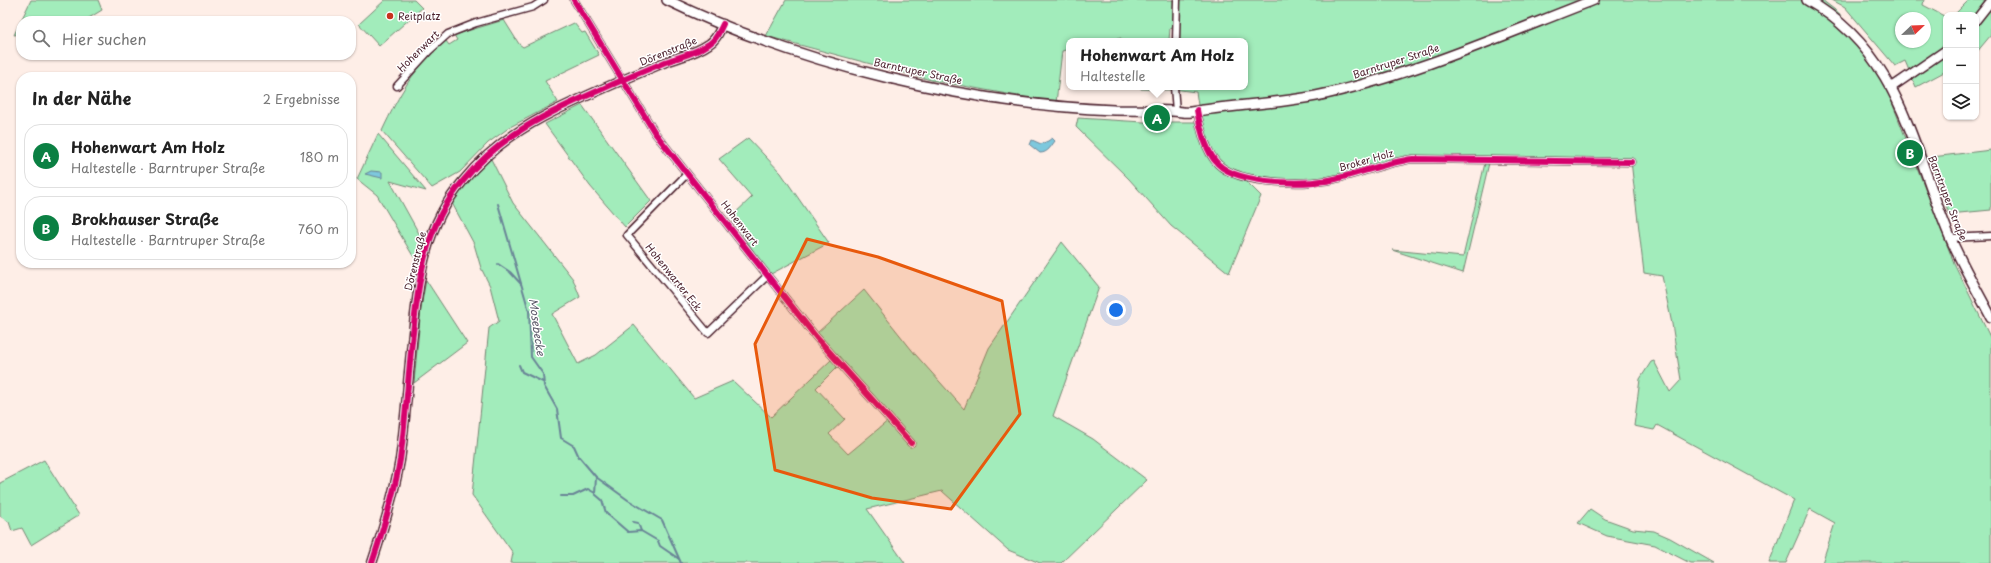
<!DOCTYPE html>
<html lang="de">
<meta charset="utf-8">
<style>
:root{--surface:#fff;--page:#f2f2f2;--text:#222;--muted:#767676;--line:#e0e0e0;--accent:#0b8043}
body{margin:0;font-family:"Playpen Sans",sans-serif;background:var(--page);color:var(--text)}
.controls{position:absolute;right:12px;top:12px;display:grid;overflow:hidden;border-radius:8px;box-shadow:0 1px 3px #0004}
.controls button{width:36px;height:36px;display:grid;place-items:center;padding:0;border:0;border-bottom:1px solid var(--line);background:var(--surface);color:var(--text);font:20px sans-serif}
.compass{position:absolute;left:1895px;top:12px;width:36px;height:36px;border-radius:50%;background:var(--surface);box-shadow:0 1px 3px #0004;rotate:67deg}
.you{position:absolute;left:1116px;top:310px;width:14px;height:14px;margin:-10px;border:3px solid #fff;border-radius:50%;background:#1a73e8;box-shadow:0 0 0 6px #1a73e833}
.badge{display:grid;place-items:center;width:26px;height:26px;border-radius:50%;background:var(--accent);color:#fff;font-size:13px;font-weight:700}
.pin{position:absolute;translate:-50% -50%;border:2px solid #fff;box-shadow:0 1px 4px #0006}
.popup{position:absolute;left:1066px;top:38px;width:182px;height:52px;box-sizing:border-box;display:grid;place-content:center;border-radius:8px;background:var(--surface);filter:drop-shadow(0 1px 3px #0005);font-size:13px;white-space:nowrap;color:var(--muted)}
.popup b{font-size:15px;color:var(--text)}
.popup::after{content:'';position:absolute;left:50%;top:100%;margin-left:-8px;border:8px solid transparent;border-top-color:var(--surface)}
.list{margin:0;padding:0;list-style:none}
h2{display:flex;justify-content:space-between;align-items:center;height:52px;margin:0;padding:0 16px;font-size:17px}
h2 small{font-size:13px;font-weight:400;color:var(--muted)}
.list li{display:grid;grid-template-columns:26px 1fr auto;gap:12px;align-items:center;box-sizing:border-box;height:64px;margin:0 8px 8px;padding:0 8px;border:1px solid var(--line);border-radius:16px}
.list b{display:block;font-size:15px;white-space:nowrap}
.list p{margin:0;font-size:13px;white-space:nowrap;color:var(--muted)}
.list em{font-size:13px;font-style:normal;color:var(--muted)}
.icon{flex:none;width:22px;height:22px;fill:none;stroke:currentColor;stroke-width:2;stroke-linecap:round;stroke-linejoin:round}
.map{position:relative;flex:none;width:1991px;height:563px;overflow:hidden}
.search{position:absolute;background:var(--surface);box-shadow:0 1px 3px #0004;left:16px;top:16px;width:340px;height:44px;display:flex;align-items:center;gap:10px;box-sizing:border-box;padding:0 14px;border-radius:16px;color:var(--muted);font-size:15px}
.panel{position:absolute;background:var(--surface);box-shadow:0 1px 3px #0004;left:16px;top:72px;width:340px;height:196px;border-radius:16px}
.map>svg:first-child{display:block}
.green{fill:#a2ecbb;stroke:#768673;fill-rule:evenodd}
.water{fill:#7dc8dd;stroke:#698496}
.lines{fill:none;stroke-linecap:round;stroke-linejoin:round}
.stream{stroke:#698496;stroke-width:2}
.minor-casing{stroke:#4a1f2b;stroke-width:9}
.tertiary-casing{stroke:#4a1f2b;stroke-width:11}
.secondary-casing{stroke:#4a1f2b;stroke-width:12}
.minor{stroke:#fff;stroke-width:6}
.tertiary{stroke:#fff;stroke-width:8}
.secondary{stroke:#fff;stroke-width:9}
.cycleway-casing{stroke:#fff;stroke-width:8}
.cycleway{stroke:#d6006c;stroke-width:6}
.marked{fill:#e8590c;fill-opacity:0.2;stroke:#e8590c;stroke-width:3;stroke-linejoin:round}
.poi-dot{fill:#c8321e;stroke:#fff;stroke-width:1.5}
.labels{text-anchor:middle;stroke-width:3;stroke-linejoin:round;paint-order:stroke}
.poi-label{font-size:10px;fill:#4a1f2b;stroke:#fff;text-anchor:start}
.street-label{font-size:10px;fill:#4a1f2b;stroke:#fff}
.water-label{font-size:11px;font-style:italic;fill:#5c5a69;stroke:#fff}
</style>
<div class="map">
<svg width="1991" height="563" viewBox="0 0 1991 563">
<rect width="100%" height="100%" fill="#feeee7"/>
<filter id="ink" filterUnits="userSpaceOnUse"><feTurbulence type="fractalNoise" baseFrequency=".025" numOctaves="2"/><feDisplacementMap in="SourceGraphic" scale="8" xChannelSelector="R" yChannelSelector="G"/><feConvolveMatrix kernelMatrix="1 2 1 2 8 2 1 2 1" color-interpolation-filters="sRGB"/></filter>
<g filter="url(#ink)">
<!-- green -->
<g class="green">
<path d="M31,0H98L102,10L84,21H21V34L14,35Z"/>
<path d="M385,0H414L422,8L379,46L359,24Z"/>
<path d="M786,0H1822L1839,13L1886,87L1954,263L1991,339V563H1822L1835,523L1810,509L1786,563H1769L1794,500L1657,425L1654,430L1634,426L1640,379L1651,362L1654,361L1670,392L1681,380L1672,324L1662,276L1644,273L1631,161L1413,158L1325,180L1265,178L1241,174L1228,169L1216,159L1200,118L1196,92L1173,89V87H1245V41H1174V27L1170,28L1169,41H1121V38L1107,41H1069V49L1062,51L1056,103L931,80L766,36Z"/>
<path d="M1832,0H1924L1923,5L1946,17V71L1916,87L1905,61L1895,66L1845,7ZM1901,18H1925V42H1901Z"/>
<path d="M1969,0H1991V35L1976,53V15H1954Z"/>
<path d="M504,20L519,44L523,47L574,23L582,33L585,32L599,55L545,81L558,102L510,127L488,143L460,172L432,188L382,131C400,93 413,68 446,41L449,45L457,40L454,35Z"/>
<path d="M1140,87H1171V90L1141,89Z"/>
<path d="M582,105L651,201L625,227L590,186L545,124Z"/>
<path d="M1078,118L1143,122H1196L1210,156L1243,178L1261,196L1229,273L1171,226L1129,179L1076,127Z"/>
<path d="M378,134L426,191L390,181L422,239L417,258L413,256L377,195L357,179Z"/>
<path d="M748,138L781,173L829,243L769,275L731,217L752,197L719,159Z"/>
<path d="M1991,150V210L1949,214L1933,167L1932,157Z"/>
<path d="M491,159L513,203L573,279L580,297L552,314L578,364L596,355L634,325L694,398L733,381L771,417L832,359L838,366L816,388L845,419L829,434L848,454L889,420L874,397L817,333L864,290L915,354L964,409L989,348L1062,242L1099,287L1053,416L1093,439L1147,480L1061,563H1040L1008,550L942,491L867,509L905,563H511L513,553L472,495L489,328L499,321L490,286L481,268L474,244L452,203L470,179Z"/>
<path d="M1485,163H1489L1463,273L1392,250L1463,257Z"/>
<path d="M426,280L467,343L414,383L421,307Z"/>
<path d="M44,460L79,515L31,545L22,528L12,531L9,522L0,516V483Z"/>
<path d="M1590,509L1605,519L1633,529L1654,531L1670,538L1714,563H1690L1655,545L1607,536L1578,523Z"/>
</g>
<!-- water -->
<g class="water">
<path d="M1052,138L1055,141C1051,146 1048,153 1040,153L1030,145L1032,140L1041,144L1048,141Z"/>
<path d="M371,171L382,172V178L365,174Z"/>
</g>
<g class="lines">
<!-- stream -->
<g class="stream">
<path d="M498,204L529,311L531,357L543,374L544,386L557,409L561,438L574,446L579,457L596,477L628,500L662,520L681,563"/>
<path d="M498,264L510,272L521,284"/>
<path d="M519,365L522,372L543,382"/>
<path d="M596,477L595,494L602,500L606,513L628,532L641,531L658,541L660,546L679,559"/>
<path d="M561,496H573L588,489L595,493"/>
<path d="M633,522L638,523L641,531"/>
</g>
<defs>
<g id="minor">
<path d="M574,0L655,133L816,337L911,443"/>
<path d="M1176,41L1177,0"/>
<path d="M397,86L429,51L448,34L476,23L533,7L544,0"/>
<path d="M1174,87L1176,111"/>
<path d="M1197,110C1200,127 1205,151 1218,164C1239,185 1312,186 1339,178C1364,172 1388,162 1413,159L1631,162"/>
<path d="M687,174L627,235L708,333L767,276"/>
<path d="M1950,238L1991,236"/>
</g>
<g id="tertiary">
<path d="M1976,20L1991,1"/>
<path d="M1892,87L1946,50"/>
<path d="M372,563C383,530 394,495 400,460C406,418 408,375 413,333C419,276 425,226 463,181C484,155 513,133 543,117C581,97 623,80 663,63C678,57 695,54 709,44C716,40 719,32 723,24"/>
</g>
<g id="secondary">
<path d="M667,0C800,65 967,104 1114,110C1134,110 1153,110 1172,111C1179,111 1185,113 1191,112C1232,105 1274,104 1316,96C1411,76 1503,35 1594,0"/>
<path d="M1807,0C1898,51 1911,142 1947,230C1959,260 1976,288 1991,317"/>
</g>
</defs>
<!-- minor casing -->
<use href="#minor" class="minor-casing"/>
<!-- tertiary casing -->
<use href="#tertiary" class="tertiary-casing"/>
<!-- secondary casing -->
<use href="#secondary" class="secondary-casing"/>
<!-- minor -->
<use href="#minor" class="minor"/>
<!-- tertiary -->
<use href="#tertiary" class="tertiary"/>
<!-- secondary -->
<use href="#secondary" class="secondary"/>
<defs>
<g id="cycleway">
<path d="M574,0L655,133L816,337L911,443"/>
<path d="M1197,110C1200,127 1205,151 1218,164C1239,185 1312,186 1339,178C1364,172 1388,162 1413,159L1631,162"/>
<path d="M372,563C383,530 394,495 400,460C406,418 408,375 413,333C419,276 425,226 463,181C484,155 513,133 543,117C581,97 623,80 663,63C678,57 695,54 709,44C716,40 719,32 723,24"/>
</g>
</defs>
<!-- cycleway casing -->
<use href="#cycleway" class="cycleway-casing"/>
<!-- cycleway -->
<use href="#cycleway" class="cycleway"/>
</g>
</g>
<!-- marked area -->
<path class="marked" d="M807,239L878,257L1002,301L1020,414L951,509L872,498L775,470L755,344Z"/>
<!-- markers -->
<circle class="poi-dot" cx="390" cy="16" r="4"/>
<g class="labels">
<!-- poi labels -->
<g class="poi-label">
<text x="398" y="20">Reitplatz</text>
</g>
<!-- street labels -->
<g class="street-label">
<text transform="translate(418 51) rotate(-45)" y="4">Hohenwart</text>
<text transform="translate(668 51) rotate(-22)" y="4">Dörenstraße</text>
<text transform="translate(1396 61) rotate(-18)" y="4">Barntruper Straße</text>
<text transform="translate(918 71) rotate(12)" y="4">Barntruper Straße</text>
<text transform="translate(1366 160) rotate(-16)" y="4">Broker Holz</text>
<text transform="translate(1948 198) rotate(69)" y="4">Barntruper Straße</text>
<text transform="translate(740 223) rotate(52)" y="4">Hohenwart</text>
<text transform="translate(415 261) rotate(-76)" y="4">Dörenstraße</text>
<text transform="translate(674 277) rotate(51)" y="4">Hohenwarter Eck</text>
</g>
<!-- water labels -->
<g class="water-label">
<text transform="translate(537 327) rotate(82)" y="4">Mosebecke</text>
</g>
</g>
</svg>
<div class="controls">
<button>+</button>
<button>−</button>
<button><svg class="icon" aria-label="layers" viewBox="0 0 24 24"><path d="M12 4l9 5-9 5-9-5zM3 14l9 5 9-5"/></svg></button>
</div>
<svg class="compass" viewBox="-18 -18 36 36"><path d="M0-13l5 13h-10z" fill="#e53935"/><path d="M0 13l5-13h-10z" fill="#767676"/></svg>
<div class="you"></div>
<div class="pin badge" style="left:1157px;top:118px">A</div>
<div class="popup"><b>Hohenwart Am Holz</b>Haltestelle</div>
<div class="pin badge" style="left:1910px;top:153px">B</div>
<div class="search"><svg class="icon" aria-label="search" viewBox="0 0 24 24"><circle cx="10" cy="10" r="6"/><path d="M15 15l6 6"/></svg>Hier suchen</div>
<section class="panel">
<h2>In der Nähe<small>2 Ergebnisse</small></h2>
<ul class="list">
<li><span class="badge">A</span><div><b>Hohenwart Am Holz</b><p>Haltestelle · Barntruper Straße</p></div><em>180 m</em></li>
<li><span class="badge">B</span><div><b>Brokhauser Straße</b><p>Haltestelle · Barntruper Straße</p></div><em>760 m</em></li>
</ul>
</section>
</div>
